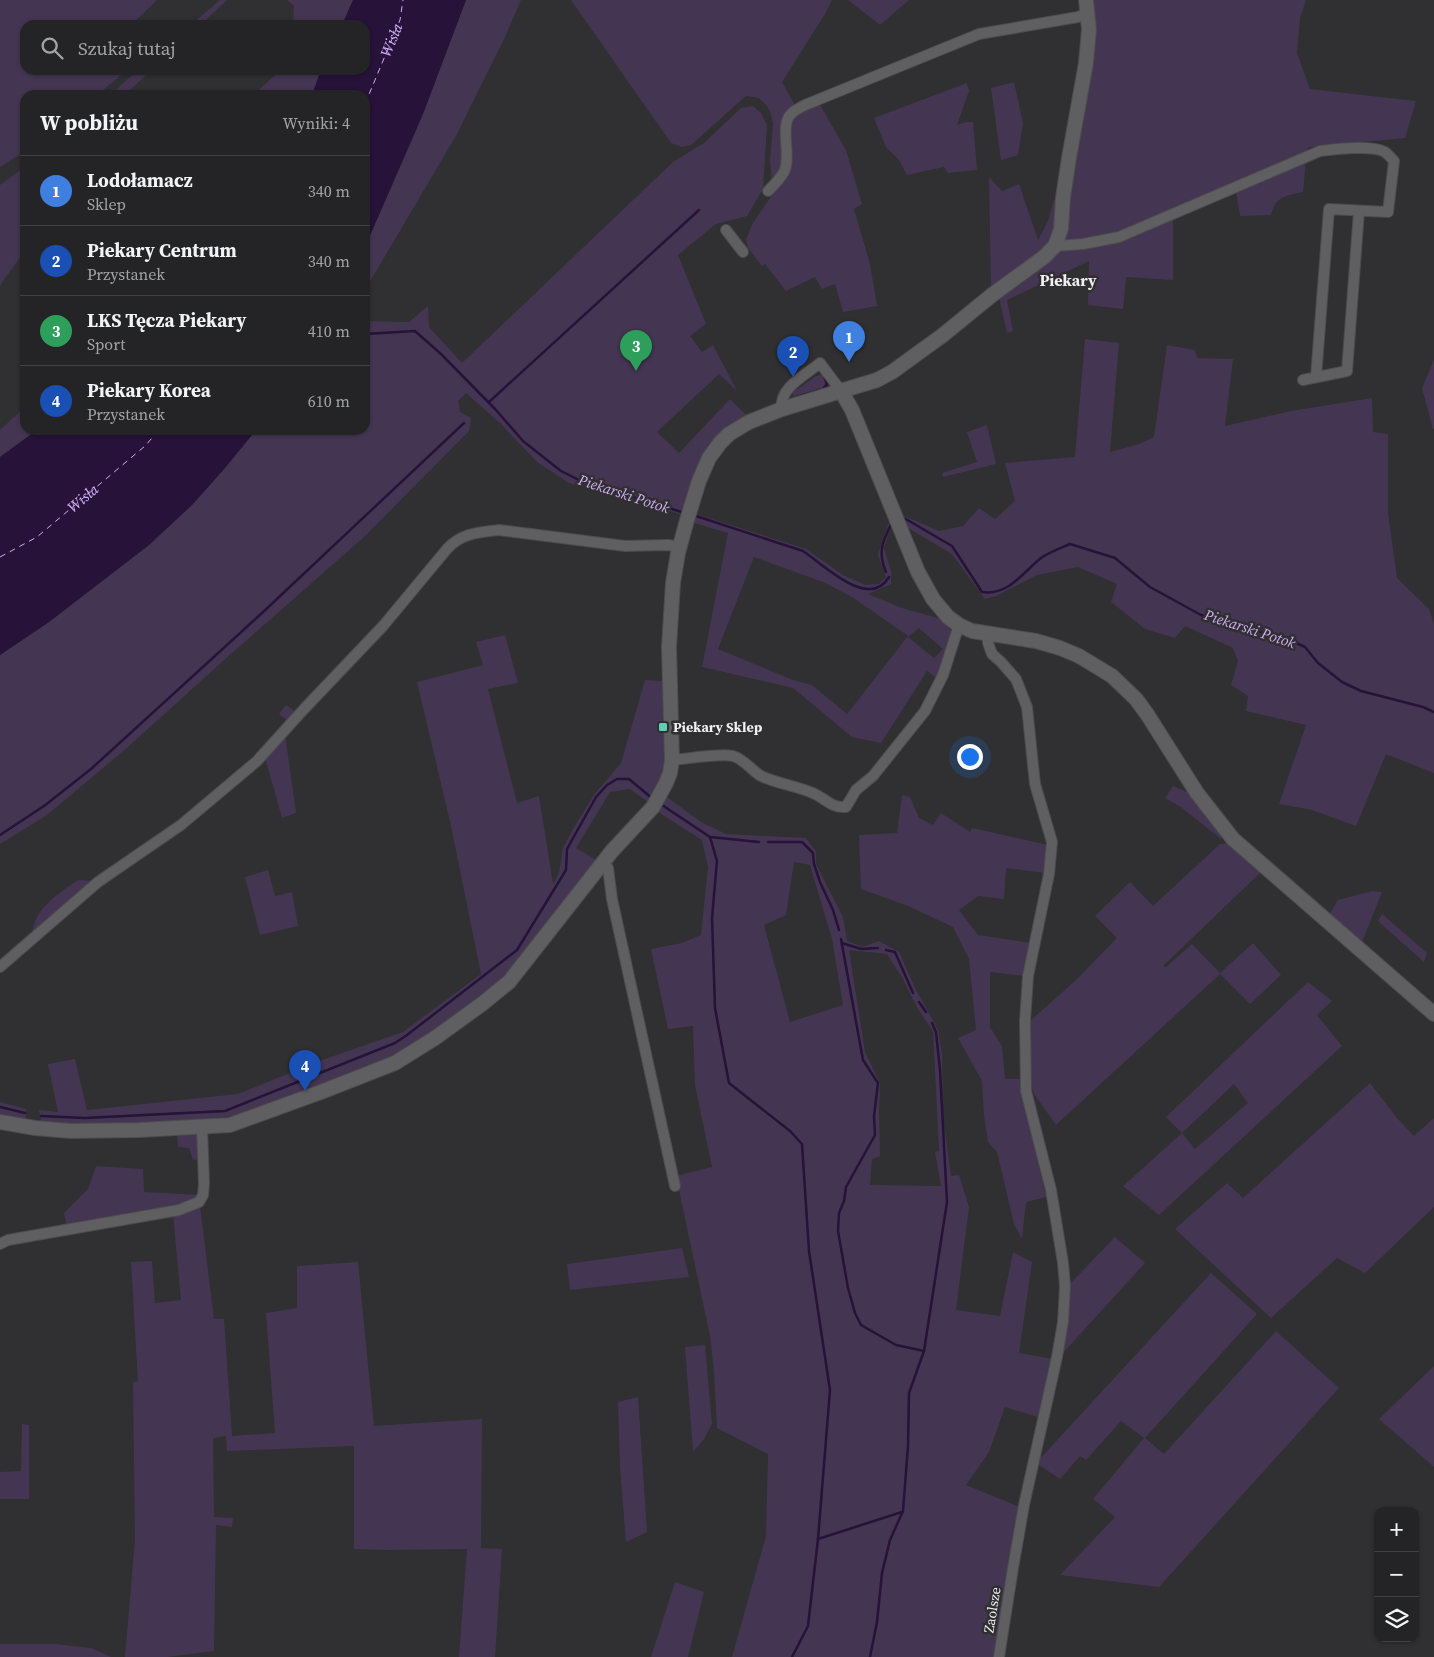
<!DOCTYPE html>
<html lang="pl">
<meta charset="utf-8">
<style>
:root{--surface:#242325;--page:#2c2b2d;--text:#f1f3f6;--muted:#a3a4a7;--line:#414042;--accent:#2563eb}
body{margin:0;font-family:"Source Serif 4",serif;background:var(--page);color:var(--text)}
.controls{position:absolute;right:15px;bottom:15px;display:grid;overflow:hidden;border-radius:10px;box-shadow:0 1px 4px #0004}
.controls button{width:45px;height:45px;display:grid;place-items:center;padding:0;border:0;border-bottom:1px solid var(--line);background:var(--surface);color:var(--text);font:25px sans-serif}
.you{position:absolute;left:969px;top:756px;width:18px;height:18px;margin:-12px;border:4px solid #fff;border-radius:50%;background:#1a73e8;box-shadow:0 0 0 8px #1a73e833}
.badge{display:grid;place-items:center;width:32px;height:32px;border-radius:50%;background:var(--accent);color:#fff;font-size:16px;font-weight:700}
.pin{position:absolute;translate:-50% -41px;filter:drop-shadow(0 1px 2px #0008)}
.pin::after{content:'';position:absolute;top:26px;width:18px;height:15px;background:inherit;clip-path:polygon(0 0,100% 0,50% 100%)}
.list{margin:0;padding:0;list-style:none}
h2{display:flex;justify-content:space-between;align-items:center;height:65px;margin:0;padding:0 20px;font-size:21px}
h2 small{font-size:16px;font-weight:400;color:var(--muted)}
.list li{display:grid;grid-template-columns:32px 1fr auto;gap:15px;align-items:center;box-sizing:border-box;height:70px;padding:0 20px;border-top:1px solid var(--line)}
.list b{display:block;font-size:19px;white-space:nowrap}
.list p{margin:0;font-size:16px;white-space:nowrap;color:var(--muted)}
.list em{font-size:16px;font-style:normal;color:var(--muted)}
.icon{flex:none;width:28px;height:28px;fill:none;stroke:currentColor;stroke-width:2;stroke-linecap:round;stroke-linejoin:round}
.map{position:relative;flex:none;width:1434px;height:1657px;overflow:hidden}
.search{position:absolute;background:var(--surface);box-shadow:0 1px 4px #0004;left:20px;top:20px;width:350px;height:55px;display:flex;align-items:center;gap:12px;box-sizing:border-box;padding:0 18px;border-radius:15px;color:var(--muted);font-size:19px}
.panel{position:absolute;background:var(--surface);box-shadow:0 1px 4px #0004;left:20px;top:90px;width:350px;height:345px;border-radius:15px}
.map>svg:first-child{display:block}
.green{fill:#443652;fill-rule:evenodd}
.water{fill:#271239}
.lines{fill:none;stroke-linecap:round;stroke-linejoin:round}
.stream{stroke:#271239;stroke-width:2.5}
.ferry{stroke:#d0adf4;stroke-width:1;stroke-dasharray:6 5;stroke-linecap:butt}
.street-casing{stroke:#4c4b4d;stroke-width:12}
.secondary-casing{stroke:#4c4b4d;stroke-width:16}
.street{stroke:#5f5e61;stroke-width:10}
.secondary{stroke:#5f5e61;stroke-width:14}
.poi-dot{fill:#5eceb8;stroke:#302f31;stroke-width:2}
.labels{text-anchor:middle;stroke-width:5;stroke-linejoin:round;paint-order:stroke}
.poi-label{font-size:14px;font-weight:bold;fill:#f0eff1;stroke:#302f31;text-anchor:start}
.street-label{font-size:14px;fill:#f0eff1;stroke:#302f31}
.water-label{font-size:15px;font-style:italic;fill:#d0adf4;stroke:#302f31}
.quarter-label{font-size:16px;font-weight:bold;fill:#f0eff1;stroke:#302f31}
</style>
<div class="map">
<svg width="1434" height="1657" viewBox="0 0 1434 1657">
<rect width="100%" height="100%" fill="#302f31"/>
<!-- green -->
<g class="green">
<path d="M0,0H157L131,25L124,23L123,25H25V70H127L97,95H25V151L0,167Z"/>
<path d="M220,0H227L200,25H191Z"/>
<path d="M287,0H353L342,25H293L294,6Z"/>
<path d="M466,0H521L505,37L457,134L365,290V247L423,114Z"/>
<path d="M571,0H832L825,14L782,82L796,107L787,115L781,172L772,182L770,160L773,124L771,114L767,106L759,98L746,96L691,145L682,147L671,143Z"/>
<path d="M848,0H909L880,25Z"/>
<path d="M1094,0H1306L1300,18L1297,53L1310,89L1416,101L1405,138L1310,147L1307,149L1303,192C1285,196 1276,196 1271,215L1240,216L1235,184L1118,235L1060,242L1094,52Z"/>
<path d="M138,70H151L125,95H110Z"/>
<path d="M281,70H321L312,95H253Z"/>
<path d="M1014,82L1023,123L1018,155L1001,160L991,88Z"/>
<path d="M967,83L969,91L957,125L966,122H973L977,170L948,173L944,167L907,175L899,160L886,147L874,118Z"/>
<path d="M819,103L846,150L862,204L854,209L870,264L877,306L843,312L835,284L822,289L815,277L786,291L765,264L762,266L748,248L746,239L753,223L787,173L790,124L798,113Z"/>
<path d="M753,106L761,113L767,125L763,189L747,216L716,224L678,255L706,324L690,336L702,352L713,345L737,391L719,374L657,432L679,453L730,399L748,417L702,461L680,514L569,483L537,462L500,423L466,393L458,401L460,412L471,418L469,431L364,537L223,661L128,747L47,815L0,844V655L49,622L149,545L192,505L225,468L256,430H365V321L409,322L428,306L429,327L462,363L673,162L704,143L741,108Z"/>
<path d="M25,167V251L5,278L0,286V185Z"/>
<path d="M989,177L1002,191L1019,184L1038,240L1048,221L1058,187C1058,199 1059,211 1057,223C1052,251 1013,272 991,288Z"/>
<path d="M1173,219V280L1126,277L1123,309L1088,305L1089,261L1007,300L1013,331L1007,333L999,297L1058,250L1119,242Z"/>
<path d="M1085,339L1119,343L1110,452L1139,444L1154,437L1167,345L1195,350L1197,358L1233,359L1225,426L1291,411L1372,398L1373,432L1388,434V513L1397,578L1429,609L1434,624V773L1386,754L1356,826L1312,810L1279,804L1306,725L1246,711L1248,696L1231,685L1238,661L1233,648L1185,626L1175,638L1145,629L1111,602L1117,584L1078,567L1037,575L996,596L985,599L952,554L908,528L902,515L939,531L963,526L979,508L995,519L1015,501L1005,463L1075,457Z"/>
<path d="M1434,360V429H1433L1422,388Z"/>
<path d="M822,375L826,385L823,388L794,396L792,393L816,376Z"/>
<path d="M25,407V430H37L0,457V430Z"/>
<path d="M987,425L996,464L943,477L942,473L977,462L967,432Z"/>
<path d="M693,513L806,549L843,575L865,585L879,584L886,577L878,555L890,519L892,523L884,548L891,571V584L868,594L902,608L941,619L953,632L938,679L927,671L881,743L852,737L793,688L702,667L728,533L691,522ZM754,557L823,582L852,597L908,636L847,714L812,685L793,680L718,649ZM919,628L943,649L934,658L908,637Z"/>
<path d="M505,635L518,683L488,689L517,803L539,796L553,884L559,873L563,848L573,829L594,795L621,763L645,680L664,681L665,760L661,777L649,803L630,789L610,792L576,848L596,860L503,981L446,1026L389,1061L328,1084L325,1083L237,1116L85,1128L42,1125L39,1110L58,1112L48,1064L75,1059L87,1110L238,1094L322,1060L403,1032L481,974L451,826L417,682L483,665L476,642Z"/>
<path d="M286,705L296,712L288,721L279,714Z"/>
<path d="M285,734L296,813L282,818L265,757Z"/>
<path d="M1173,786L1194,795L1223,835L1221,839L1181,807L1165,798Z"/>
<path d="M902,795L910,797L919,818L933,825L941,813L970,832L972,828L1048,845L1045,873L1006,868L1004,899L978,896L959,910L978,935L1031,943L1025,976L990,972V1027L1002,1046L1005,1079H1021L1025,1107L1046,1197L1026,1202L1022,1239L1014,1224L997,1152L988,1142L984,1116L982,1081L958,1038L976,1030L969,959L953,927L908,906L861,889L859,835L897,833Z"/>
<path d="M667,797L701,822L726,834L806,838L816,852V864L843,917L847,941L862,947L879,941L899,952L914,986L938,1030L942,1055L943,1117L951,1176L959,1175L969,1207L956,1310L1000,1316L1013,1252L1032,1262L1019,1353L1053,1359L1038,1417L1005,1407L989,1452L966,1485L1020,1507L996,1657H732L766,1536L768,1454L717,1428L714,1372L710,1336L676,1176L712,1167L695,1085L693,1026L668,1029L651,949L682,943L701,935L708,867L702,840L658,812ZM794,862L810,865L832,939L843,1005L790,1022L764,925L786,915ZM849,950L887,954L903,979L918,1009L933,1031L939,1151L935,1152L941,1186L870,1185L872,1159L880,1156L879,1110L880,1083L865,1052Z"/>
<path d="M1230,843L1261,872L1163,966L1166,967L1192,944L1220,973L1253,943L1281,975L1250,1004L1220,974L1056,1125L1034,1094L1030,1083V1021L1076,980L1117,938L1095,916L1130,882L1153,906L1220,844Z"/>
<path d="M268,870L275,896L292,892L298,926L260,935L245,877Z"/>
<path d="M78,880L95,881L32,936C33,909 58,894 78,880Z"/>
<path d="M1372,891L1382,892L1362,942L1330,913L1338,900Z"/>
<path d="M1382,914L1427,953L1424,962L1378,921Z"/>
<path d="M1308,982L1332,1001L1317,1015L1342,1046L1159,1215L1123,1186L1182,1133L1166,1117ZM1234,1084L1248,1103L1195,1149L1182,1133Z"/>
<path d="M1370,1083L1397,1118L1414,1136L1434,1118V1207L1365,1273L1337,1258L1271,1318L1175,1229L1227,1183L1243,1198Z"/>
<path d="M0,1102L26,1109V1123L0,1116Z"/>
<path d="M199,1133V1159L193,1160L189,1148L178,1147L177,1134Z"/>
<path d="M96,1166L143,1169L144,1192L201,1195L192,1203L67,1226L64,1213L88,1189Z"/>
<path d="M200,1206L214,1319H224L232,1436L275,1433L266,1313L297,1308V1266L358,1262L374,1426L482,1419L481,1548L502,1549L495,1657H459L467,1549L386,1550L354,1549V1446L227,1451L226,1436L213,1438L214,1517L233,1518L232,1527L216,1525L214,1651L167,1657H125L135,1539L133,1382L138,1381L131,1262L152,1261L155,1303L181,1300L173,1215Z"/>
<path d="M1115,1237L1145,1263L1062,1354L1069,1285Z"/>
<path d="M682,1248L689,1277L570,1290L567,1264Z"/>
<path d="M1211,1273L1257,1314L1145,1438L1164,1454L1276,1331L1339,1388L1159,1587L1060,1575L1115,1517L1093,1499L1144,1438L1121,1421L1086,1460L1080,1456L1060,1479L1036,1463Z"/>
<path d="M705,1345L712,1424L704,1439L693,1452L685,1347Z"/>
<path d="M1434,1366V1467L1379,1419Z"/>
<path d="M638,1397L647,1532L626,1542L620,1467L618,1402Z"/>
<path d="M22,1424L29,1425V1499H0V1472L21,1471Z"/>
<path d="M675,1582L704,1592L688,1657H651Z"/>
<path d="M0,1644H55L91,1648L111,1657H0Z"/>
</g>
<!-- water -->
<g class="water">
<path d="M353,0H466L423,114L365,247V95H312L321,70H365V25H342Z"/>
<path d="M37,430H256L225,468L192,505L149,545L49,622L0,655V457Z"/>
</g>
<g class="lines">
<!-- stream -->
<g class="stream">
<path d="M365,334L415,331L441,354L496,410L523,441L561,471L583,482L685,513"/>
<path d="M823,389L827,384L825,378"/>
<path d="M797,397L820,390"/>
<path d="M489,402L699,210"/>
<path d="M693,515L803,551C823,564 869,611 889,577"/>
<path d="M904,518L952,546L982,592C1009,596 1023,572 1041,558C1049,552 1061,548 1070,544L1115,558L1150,587L1201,615L1237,627L1281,636L1305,647L1318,663L1342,682L1361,691L1423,707L1434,712"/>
<path d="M886,572C877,552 883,541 892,522"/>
<path d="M659,803L710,837L759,842"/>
<path d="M0,835L44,806L91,769L262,613L464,423"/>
<path d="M710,837L717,861L712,918L715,1008L729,1083L790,1131L802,1144L809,1251L830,1390L818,1539L808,1626L792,1657"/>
<path d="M768,842H802L813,853L814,864L820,882L833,910L839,930"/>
<path d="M841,939L863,1060L878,1083L874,1116L875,1135L846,1187L844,1201L839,1213L838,1231L848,1288L855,1313L861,1325L896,1345L924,1351"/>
<path d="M842,943L861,949L878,948"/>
<path d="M886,950L895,952L913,993"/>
<path d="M919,1002L926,1012"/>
<path d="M0,1107L25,1113"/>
<path d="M41,1116L85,1118L225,1111L395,1043L407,1035L517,950L566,870L567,849L596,797L607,785L617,779H629L653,799"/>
<path d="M818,1539L902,1512"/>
<path d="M870,1657L877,1622L882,1573L890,1540L903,1511L908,1446L909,1393L924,1351L947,1202L940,1070L936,1032L932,1023"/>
</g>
<!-- ferry -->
<g class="ferry">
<path id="s1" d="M365,104L400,20L403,0"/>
<path id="s2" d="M0,557L37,537L145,446L159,430"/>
</g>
<defs>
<g id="street">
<path d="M768,191C774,185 780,179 784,172C792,156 779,126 791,114C795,110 801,107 805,105L979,34L1078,17L1087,13"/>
<path d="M726,230L743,252"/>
<path d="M1055,246L1083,244L1119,237L1320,151C1335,149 1373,145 1385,152C1389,155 1391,158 1394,161L1388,212L1329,209L1316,377"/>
<path d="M1303,380L1347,371L1359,211"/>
<path d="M782,409C778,388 807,374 820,363L841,391"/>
<path d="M988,634V643L992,654L1001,662L1016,679L1027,707L1035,784L1052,842L1049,874L1028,976L1025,1021L1026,1091L1051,1190L1063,1263L1065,1286L1063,1322L1057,1357L1024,1505L1013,1568L999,1657"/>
<path d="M672,760C687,759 719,753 733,756C744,759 751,770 761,776C778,784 798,786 815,794C827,800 832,808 846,807L856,790L873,776L925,711L943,675L959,625"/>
<path d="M603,862L608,868L612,899L675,1186"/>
<path d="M0,967L98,882L181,825L257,761L304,709L383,626L447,549C461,533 480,532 499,530L625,546L668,545L679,547"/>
<path d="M0,1244L8,1240L179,1210L199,1202L203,1195L204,1184L202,1127"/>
</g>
<g id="secondary">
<path d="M841,391L852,410L918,572L933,599L948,617L959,625L972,631L1036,641L1060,648L1079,656L1112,676L1136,699L1147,714L1197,793L1233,839L1434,1014"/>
<path d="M0,1122L35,1128L71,1131L139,1130L230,1125L321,1092L395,1063L435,1038L482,1004L509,982L612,851L653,807L666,783L670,773L672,760L669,647L673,583L678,553L687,520L699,481L709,458L720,443L729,434L749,422L782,409L877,380L892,372L943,335L992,295L1044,257L1055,246L1061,229L1063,198L1069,158L1086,63L1089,29L1086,0"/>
</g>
</defs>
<!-- street casing -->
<use href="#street" class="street-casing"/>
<!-- secondary casing -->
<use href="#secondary" class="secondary-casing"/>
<!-- street -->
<use href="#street" class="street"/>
<!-- secondary -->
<use href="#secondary" class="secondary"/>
</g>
<!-- markers -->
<rect class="poi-dot" x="658" y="722" width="10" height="10" rx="2.5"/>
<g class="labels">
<!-- poi labels -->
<g class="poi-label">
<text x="673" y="732">Piekary Sklep</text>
</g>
<!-- street labels -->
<g class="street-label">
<text transform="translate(992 1610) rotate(-81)" y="5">Zaolsze</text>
</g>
<!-- water labels -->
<g class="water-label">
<text dy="5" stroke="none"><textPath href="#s1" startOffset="69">Wisła</textPath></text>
<text transform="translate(624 494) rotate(18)" y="5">Piekarski Potok</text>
<text dy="5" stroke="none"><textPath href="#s2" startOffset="102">Wisła</textPath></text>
<text transform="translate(1250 629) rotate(18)" y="5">Piekarski Potok</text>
</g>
<!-- quarter labels -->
<g class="quarter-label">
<text x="1068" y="286">Piekary</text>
</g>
</g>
</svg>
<div class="controls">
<button>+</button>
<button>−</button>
<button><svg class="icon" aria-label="layers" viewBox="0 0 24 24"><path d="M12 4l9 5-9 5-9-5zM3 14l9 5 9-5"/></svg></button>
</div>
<div class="you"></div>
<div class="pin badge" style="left:849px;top:362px;background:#3f7fe0">1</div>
<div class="pin badge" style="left:793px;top:377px;background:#1a4fb4">2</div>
<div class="pin badge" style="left:636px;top:371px;background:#2e9e5b">3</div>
<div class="pin badge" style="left:305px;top:1091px;background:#1a4fb4">4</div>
<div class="search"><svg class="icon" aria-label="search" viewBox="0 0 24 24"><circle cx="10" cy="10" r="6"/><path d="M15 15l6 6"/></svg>Szukaj tutaj</div>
<section class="panel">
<h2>W pobliżu<small>Wyniki: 4</small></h2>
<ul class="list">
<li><span class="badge" style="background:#3f7fe0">1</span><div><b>Lodołamacz</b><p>Sklep</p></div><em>340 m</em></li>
<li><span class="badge" style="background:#1a4fb4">2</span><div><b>Piekary Centrum</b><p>Przystanek</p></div><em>340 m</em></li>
<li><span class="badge" style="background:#2e9e5b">3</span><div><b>LKS Tęcza Piekary</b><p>Sport</p></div><em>410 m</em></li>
<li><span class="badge" style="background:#1a4fb4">4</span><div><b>Piekary Korea</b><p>Przystanek</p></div><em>610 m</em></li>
</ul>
</section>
</div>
